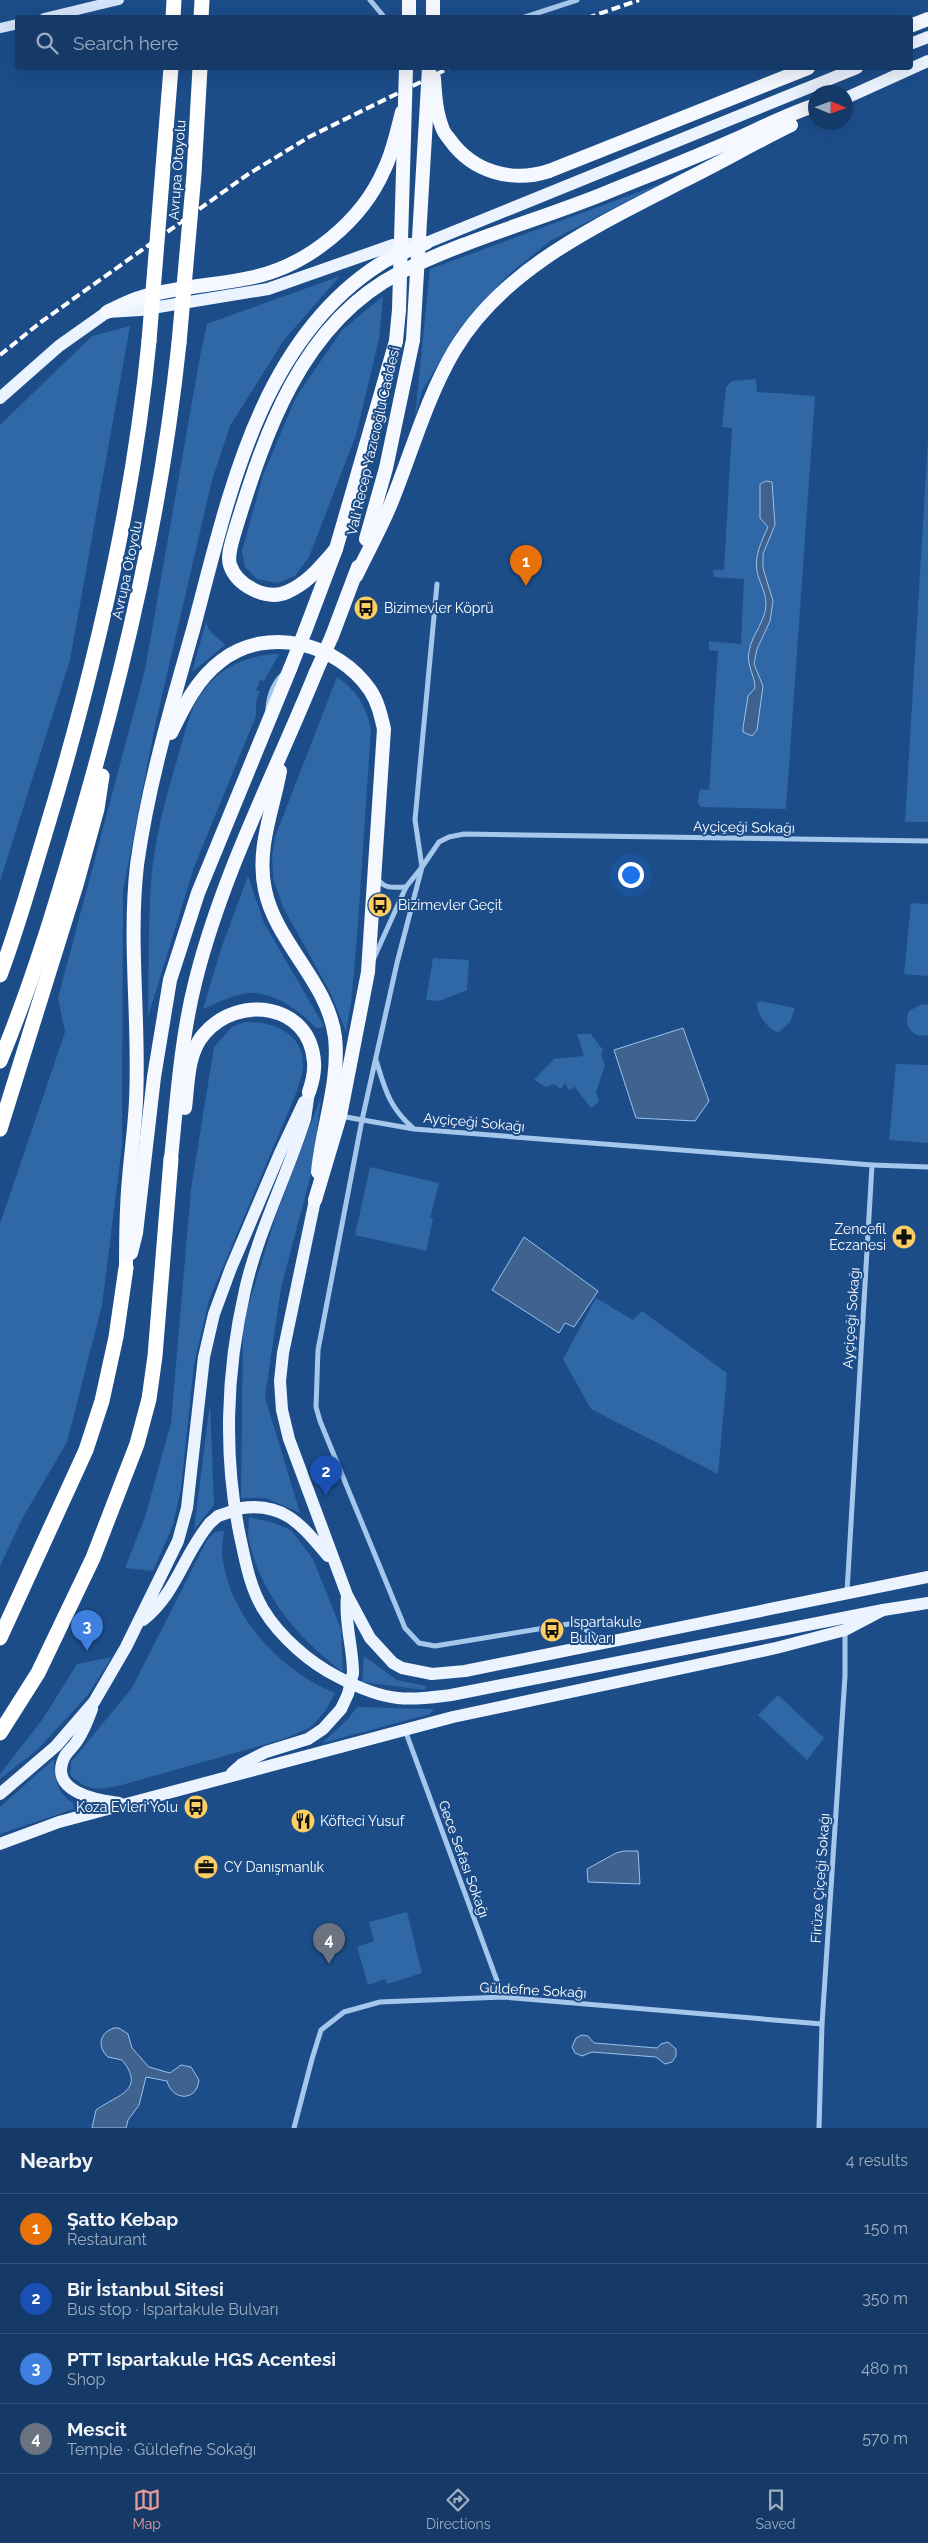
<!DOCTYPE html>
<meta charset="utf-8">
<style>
:root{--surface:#153a67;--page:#1e416d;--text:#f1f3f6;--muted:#9dadc0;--line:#34547b;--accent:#e69b98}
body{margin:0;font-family:Raleway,sans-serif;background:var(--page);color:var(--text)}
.compass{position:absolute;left:808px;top:85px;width:45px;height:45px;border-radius:50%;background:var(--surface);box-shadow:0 5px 20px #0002;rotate:91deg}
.you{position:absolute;left:630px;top:874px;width:18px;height:18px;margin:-12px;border:4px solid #fff;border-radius:50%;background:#1a73e8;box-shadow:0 0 0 8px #1a73e833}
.badge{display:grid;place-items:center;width:32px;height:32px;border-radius:50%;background:var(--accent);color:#fff;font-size:16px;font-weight:700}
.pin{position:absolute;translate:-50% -41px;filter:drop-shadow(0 1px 2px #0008)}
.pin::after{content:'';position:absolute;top:26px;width:18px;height:15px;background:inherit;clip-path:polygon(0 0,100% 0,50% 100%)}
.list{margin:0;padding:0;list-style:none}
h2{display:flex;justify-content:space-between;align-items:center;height:65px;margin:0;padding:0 20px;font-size:21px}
h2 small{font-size:16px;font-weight:400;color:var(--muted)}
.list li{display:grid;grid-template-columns:32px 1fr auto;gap:15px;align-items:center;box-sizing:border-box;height:70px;padding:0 20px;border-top:1px solid var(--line)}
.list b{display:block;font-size:19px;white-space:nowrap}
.list p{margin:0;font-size:16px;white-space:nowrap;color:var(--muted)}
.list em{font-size:16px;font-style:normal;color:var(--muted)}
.icon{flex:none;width:28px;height:28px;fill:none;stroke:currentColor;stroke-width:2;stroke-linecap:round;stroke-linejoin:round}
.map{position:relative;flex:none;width:928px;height:2128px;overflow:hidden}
.search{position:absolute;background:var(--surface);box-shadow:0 5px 20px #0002;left:15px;right:15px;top:15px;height:55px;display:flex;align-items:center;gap:12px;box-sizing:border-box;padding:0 18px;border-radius:5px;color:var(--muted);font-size:19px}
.sheet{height:345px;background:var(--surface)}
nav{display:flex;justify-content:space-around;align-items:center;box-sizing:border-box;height:70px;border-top:1px solid var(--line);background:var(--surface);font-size:14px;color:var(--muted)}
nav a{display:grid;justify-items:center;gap:2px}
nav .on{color:var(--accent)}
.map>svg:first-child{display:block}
.green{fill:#2f67a7}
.water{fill:#3f638e;stroke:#99c2ee}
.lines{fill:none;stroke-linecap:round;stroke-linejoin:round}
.minor{stroke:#a6c7ec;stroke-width:5}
.secondary{stroke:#d2e3f9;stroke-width:10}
.primary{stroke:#ebf3ff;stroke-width:12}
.trunk{stroke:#f5f9ff;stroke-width:14}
.motorway{stroke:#fff;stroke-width:15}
.rail{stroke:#fff;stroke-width:4;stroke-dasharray:9 4;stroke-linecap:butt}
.primary-bridge{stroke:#ebf3ff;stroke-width:12}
.trunk-bridge{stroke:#f5f9ff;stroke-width:14}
.motorway-bridge{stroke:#fff;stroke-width:15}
.labels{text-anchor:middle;stroke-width:4;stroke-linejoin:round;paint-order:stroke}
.street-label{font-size:14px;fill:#fff;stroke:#1c4d89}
.poi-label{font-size:14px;fill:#fff;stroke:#1c4d89;text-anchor:start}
</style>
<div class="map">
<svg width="928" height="2128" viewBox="0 0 928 2128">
<rect width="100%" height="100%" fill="#1c4d89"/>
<!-- green -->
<g class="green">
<path d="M663,183L550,241L506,277L459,329L422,391L415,417L430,269Z"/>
<path d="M340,276L284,340L230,426L212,480L155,726L123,891L122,1146L102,1305L67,1442L22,1519L0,1566V1224L65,1032L58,998L145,670L200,356L207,324Z"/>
<path d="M383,296L379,339L356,435L309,557L295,576L278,583L257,579L245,567L242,551L263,475L296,397L342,330Z"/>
<path d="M130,326L70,660L0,881V425L92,336Z"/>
<path d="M756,379L757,392L815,396L786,809L701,807L698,802L700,789L709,790L718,651L709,650V641L741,644L744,579L714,577L713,570H724L732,428L722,427L726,387L732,381Z"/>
<path d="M928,440V822H905Z"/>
<path d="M206,622L209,630L225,645L192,672Z"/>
<path d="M279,654L264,681L260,680L256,691H260L256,702V716L194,867L148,1017C149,972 148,928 151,883C154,838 167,793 180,750C186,729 190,707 204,690C223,665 249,655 279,654Z"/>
<path d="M337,677C357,691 366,706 371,729L357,938L351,1003L346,1032L331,994L283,907L273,878L272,856L275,837Z"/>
<path d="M248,876L264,923L324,1026L317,1029C301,1012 275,992 250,993C234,994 217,1003 203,1009L221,949Z"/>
<path d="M911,903L928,904V976L904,974Z"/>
<path d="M433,958L469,960L467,990L439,1001L426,1000Z"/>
<path d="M761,1001L795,1008L790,1022L778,1033C764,1024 760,1018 756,1003Z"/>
<path d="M922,1004L928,1005V1035C913,1039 902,1025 909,1011Z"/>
<path d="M245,1022C274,1022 304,1033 303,1067C302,1075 299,1083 297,1091L209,1300L194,1364L181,1488L173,1525L153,1571L125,1568L145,1517L171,1423L191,1189L214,1047L232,1027Z"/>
<path d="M577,1034H591L603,1050L601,1054L605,1065L596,1092L599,1102L591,1108L574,1086L573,1089L569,1090L565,1083L561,1089L554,1084L546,1087L534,1080L554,1059L584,1056Z"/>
<path d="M896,1064L928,1065V1143L889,1140Z"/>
<path d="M321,1097L313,1167L281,1288L265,1397L300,1513L266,1498H241L243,1323L276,1215Z"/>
<path d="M370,1167L439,1183L430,1218L433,1219L426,1251L355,1235Z"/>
<path d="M596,1298L633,1320L642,1311L727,1373L718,1474L591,1409L563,1359Z"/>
<path d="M210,1403L214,1505L194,1530Z"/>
<path d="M249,1517L274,1523L291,1530L313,1559L341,1629L343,1672C300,1641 260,1594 249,1540C247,1533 249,1524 249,1517Z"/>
<path d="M224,1531C223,1538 222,1547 222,1554C228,1615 280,1671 335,1693L326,1710L311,1727L284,1739L118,1786C96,1790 88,1791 70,1775L71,1762L132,1688L207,1540L215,1532Z"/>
<path d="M364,1656L397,1680L426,1686L425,1690L362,1682Z"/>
<path d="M112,1657L87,1696L38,1749L0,1779V1774L42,1720L77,1664Z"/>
<path d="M778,1695L824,1738L807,1760L758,1715Z"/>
<path d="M357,1707L434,1709L430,1714L322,1743L348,1719Z"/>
<path d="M54,1759C54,1777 57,1794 73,1803L74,1809L0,1834V1807Z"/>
<path d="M407,1912L422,1973L387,1984L385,1979L368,1985L357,1947L374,1941L369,1922Z"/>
</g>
<!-- water -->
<g class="water">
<path d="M766,481L772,482L775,525L763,554V568L773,601L770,621L757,649L754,664L763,686L757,730L752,736L743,732V728L748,696L755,688C755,675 746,665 749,651C752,634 766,621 766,604C766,592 759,582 757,571C754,556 762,540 768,527L760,518V484Z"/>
<path d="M683,1028L709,1101L695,1121L636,1118L614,1050Z"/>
<path d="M524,1237L598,1291L574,1327L565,1323L559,1333L492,1290Z"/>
<path d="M624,1851H638L640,1884L588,1882L587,1869L616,1853Z"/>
<path d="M114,2028H119L128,2034L132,2048L149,2067L170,2073L181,2065L191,2067L199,2080C197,2102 172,2101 167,2081L146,2077L139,2105L128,2120L126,2128H92L96,2110C116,2095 147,2091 122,2060L108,2057C97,2047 99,2033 114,2028Z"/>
<path d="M582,2035L588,2036L594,2043L657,2048L661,2044L668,2042L676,2049V2056L672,2062L665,2064L656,2057L592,2052L582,2056L575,2053L572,2047L576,2038Z"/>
</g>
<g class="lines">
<!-- minor -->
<g class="minor">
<path d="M370,0L385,18"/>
<path d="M522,18L577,0"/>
<path d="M268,711C268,698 273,683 283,674"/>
<path d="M378,879C385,890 395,887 406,887"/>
<path d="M373,960L406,887L422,867L415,820L437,584"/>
<path d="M376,1060C385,1089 389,1107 413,1128"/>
<path d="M340,1116L414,1129L872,1165L847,1592"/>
<path d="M872,1165L928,1167"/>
<path d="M603,1641L575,1623L435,1646L419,1643L405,1628L320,1421L316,1407L318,1350L362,1120L397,963L422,867L439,842L449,837L464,834L928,841"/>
<path d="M405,1730L503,1997"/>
<path d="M294,2128L312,2059L321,2030L344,2012L380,2002L503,1997L822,2024"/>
<path d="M819,2128L822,2024L845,1676V1632"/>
</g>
<!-- secondary -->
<g class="secondary">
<path d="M44,18L119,0"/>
<path d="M0,28L18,24"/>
</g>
<!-- primary -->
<g class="primary">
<path d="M910,44L928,37"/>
<path d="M846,98L928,61"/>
<path d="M0,398L59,346L107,312L140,310L268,289L393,245L426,243L857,68"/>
<path d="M309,1092L305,1119C287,1176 258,1232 245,1290C226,1372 223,1459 241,1541C246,1565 251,1589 263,1609C280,1637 310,1663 338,1677C357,1687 377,1696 398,1698C416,1700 434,1697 451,1695L883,1610"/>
<path d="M315,1200L283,1353L280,1381L282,1410L289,1439L347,1595L370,1638L393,1663L402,1668L432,1674L465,1671L928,1577"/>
<path d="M242,1508C285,1502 302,1526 328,1556"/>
<path d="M347,1596C344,1622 353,1647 353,1673"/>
<path d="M143,1620C177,1593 183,1555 210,1523"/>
<path d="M92,1709C88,1720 84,1731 77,1741C74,1746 68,1751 65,1756C47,1791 95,1800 119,1803"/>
<path d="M232,1773L242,1764L266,1752L308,1739L323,1729L341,1709"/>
<path d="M0,1794L56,1746L94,1702L126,1647L178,1541L187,1508L204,1357L214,1314L231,1268L280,1153L304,1102"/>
<path d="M0,1844L59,1822L453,1717L776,1648L845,1630L883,1610L928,1603"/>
</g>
<!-- trunk -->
<g class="trunk">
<path d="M409,18V0"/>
<path d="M433,18V0"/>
<path d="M910,26L928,19"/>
<path d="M549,171L808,68"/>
<path d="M107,312C118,307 130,300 142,297C175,287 218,285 254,277C308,265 362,221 384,170C393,152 397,131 402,112"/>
<path d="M366,539L386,468L413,340"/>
<path d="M336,549C321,566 308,583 287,592C267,601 237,586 230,565C227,555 232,542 235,531C265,433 301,324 399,273C464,240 536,221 603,194C647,176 691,159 734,140C761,128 788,114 816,105"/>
<path d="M356,576C368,551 382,526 392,501C412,451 427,397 454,351C504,267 597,226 681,182C718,164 754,143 791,125"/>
<path d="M305,631L336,549L396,341"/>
<path d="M332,636L358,567"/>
<path d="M171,733C184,706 197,679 221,661C267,625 338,643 370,690C378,702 381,716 384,729L368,972L340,1116L315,1200"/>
<path d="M280,771C273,810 256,849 265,890C276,943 328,982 335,1037C340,1082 322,1127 318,1172"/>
<path d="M185,1108C188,1084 187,1053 204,1034C238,994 310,1003 314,1062C315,1072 312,1083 309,1092"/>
<path d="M171,1159C177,1099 181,1037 196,979C223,872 275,773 316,672"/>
<path d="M131,1253L136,1233L154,1077L170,980L198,893L290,669"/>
<path d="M126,1268C126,1238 126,1209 129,1179C131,1153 135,1126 136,1100C140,1022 128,943 137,865C148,785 171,708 193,630C228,500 258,342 380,264C394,255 411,250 426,243"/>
</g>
<!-- motorway -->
<g class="motorway">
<path d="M173,18L174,0"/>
<path d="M201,18L202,0"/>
<path d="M0,975C17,930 30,883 44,837C93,676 133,509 149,341"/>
<path d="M0,1061C32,984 56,904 79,824C125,666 162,507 179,343"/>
<path d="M0,1129L76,885L97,809L102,776"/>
<path d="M0,1638L86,1450L102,1401L116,1337L126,1268"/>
<path d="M0,1733L38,1673L93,1558L137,1444L149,1399L155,1356L171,1159"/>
</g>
<!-- rail -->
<g class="rail">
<path d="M587,18L639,0"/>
<path d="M0,355L41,322L247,175L309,137L449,68"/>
</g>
<!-- primary-bridge -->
<g class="primary-bridge">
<path d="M210,1523L218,1516L242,1508"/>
<path d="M341,1709L348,1694L353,1673"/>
</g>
<!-- trunk-bridge -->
<g class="trunk-bridge">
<path d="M434,78C435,94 436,112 442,127C443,132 447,136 450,140C473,172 512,183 549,171"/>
<path d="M413,340L429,68"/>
<path d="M396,341L399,310L406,68"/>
<path d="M290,669L305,631"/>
<path d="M316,672L332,636"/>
</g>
<!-- motorway-bridge -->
<g class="motorway-bridge">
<path d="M149,341L171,68"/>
<path d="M179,343L194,174L200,68"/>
</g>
</g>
<!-- icons -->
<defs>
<symbol id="bus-disc" viewBox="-11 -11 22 22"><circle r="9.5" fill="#fdce63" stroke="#1c4d89"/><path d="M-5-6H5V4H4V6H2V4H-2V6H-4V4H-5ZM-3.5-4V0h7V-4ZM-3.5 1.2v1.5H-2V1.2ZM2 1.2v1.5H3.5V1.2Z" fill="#111"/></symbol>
<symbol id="pharmacy-disc" viewBox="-11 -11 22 22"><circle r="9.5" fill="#fdce63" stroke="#1c4d89"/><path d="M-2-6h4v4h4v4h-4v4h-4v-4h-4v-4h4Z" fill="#111"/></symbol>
<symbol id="restaurant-disc" viewBox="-11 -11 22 22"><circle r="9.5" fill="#fdce63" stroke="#1c4d89"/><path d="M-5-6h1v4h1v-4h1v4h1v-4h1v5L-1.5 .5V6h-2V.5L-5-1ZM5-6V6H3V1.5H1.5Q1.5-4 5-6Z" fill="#111"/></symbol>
<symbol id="office-disc" viewBox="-11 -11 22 22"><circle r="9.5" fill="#fdce63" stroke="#1c4d89"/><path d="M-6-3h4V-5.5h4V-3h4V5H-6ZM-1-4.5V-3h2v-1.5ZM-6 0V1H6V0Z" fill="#111"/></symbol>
</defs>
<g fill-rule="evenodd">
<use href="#bus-disc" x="352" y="594" width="28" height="28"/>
<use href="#bus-disc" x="366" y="891" width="28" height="28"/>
<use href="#pharmacy-disc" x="890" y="1223" width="28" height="28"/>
<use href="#bus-disc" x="538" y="1616" width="28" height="28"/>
<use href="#bus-disc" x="182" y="1793" width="28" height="28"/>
<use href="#restaurant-disc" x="289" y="1807" width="28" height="28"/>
<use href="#office-disc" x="192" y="1853" width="28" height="28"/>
</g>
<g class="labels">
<!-- street labels -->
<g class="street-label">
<text transform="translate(177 170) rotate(-86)" y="5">Avrupa Otoyolu</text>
<text transform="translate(373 441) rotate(-77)" y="5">Vali Recep Yazıcıoğlu Caddesi</text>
<text transform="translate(127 570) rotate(-78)" y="5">Avrupa Otoyolu</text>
<text transform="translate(744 827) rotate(1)" y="5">Ayçiçeği Sokağı</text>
<text transform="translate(474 1122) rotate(5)" y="5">Ayçiçeği Sokağı</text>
<text transform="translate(851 1318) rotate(-86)" y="5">Ayçiçeği Sokağı</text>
<text transform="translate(464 1859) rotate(70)" y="5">Gece Sefası Sokağı</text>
<text transform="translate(820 1878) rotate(-86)" y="5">Firüze Çiçeği Sokağı</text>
<text transform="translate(533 1990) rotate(3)" y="5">Güldefne Sokağı</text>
</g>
<!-- poi labels -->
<g class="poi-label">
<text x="384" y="613">Bizimevler Köprü</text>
<text x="398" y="910">Bizimevler Geçit</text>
<text x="886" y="1234" text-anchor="end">Zencefil<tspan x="886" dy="16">Eczanesi</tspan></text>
<text x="570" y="1627">Ispartakule<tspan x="570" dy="16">Bulvarı</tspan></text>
<text x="178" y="1812" text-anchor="end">Koza Evleri Yolu</text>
<text x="320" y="1826">Köfteci Yusuf</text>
<text x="224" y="1872">CY Danışmanlık</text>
</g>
</g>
</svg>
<svg class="compass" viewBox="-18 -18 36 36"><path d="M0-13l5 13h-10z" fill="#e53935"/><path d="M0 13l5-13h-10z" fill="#9dadc0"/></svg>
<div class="you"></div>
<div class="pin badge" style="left:526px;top:586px;background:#e8710a">1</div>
<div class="pin badge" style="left:326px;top:1496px;background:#1a4fb4">2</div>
<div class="pin badge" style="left:87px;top:1651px;background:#3f7fe0">3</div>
<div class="pin badge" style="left:329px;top:1964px;background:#6b7280">4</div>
<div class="search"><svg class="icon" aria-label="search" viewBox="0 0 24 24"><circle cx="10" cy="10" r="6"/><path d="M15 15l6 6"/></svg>Search here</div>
</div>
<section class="sheet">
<h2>Nearby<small>4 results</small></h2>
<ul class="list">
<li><span class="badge" style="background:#e8710a">1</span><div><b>Şatto Kebap</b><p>Restaurant</p></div><em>150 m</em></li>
<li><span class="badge" style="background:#1a4fb4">2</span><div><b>Bir İstanbul Sitesi</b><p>Bus stop · Ispartakule Bulvarı</p></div><em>350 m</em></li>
<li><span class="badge" style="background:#3f7fe0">3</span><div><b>PTT Ispartakule HGS Acentesi</b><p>Shop</p></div><em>480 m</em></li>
<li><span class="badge" style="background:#6b7280">4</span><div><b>Mescit</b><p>Temple · Güldefne Sokağı</p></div><em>570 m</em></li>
</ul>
</section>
<nav>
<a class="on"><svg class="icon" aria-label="map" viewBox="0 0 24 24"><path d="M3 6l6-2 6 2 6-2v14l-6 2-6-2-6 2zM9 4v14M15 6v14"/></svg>Map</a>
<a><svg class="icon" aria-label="directions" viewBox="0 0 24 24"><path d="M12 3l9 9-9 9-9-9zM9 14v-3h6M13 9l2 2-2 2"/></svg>Directions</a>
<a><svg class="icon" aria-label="saved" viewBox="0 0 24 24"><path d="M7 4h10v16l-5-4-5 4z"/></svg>Saved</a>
</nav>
